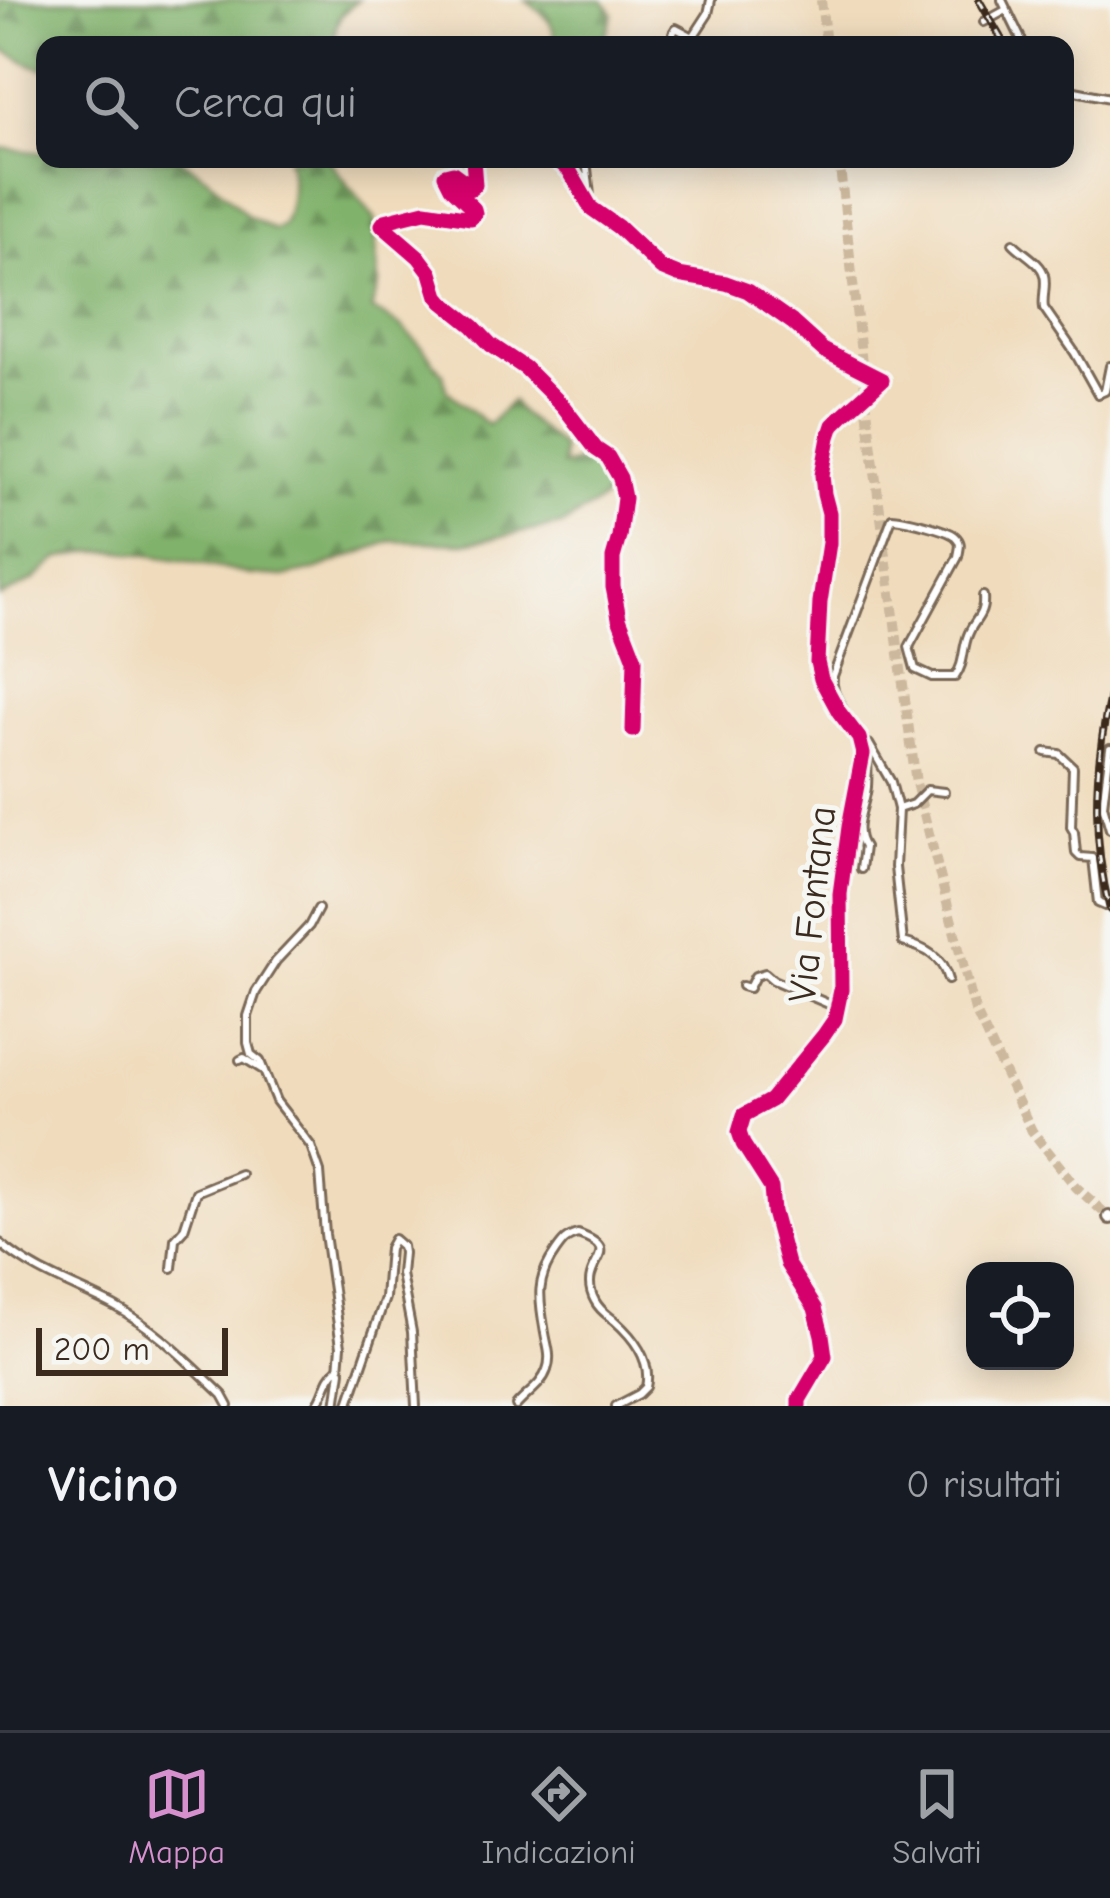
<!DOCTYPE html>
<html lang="it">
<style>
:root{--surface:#171b24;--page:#242831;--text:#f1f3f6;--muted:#9ea1a6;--line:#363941;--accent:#d690ce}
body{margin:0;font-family:"Comic Neue",sans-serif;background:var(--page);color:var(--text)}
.controls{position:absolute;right:36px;bottom:36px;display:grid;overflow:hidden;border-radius:24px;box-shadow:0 6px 30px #0003}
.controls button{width:108px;height:108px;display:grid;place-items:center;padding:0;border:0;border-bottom:3px solid var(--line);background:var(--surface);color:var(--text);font:60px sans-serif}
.scale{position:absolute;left:36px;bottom:30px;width:192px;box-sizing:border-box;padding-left:12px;border:6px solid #3b2a1e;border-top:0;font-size:33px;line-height:42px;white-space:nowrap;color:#3b2a1e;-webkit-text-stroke:9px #f6f6f2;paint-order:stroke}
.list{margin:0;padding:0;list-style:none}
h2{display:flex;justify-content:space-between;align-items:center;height:156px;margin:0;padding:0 48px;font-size:51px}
h2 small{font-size:39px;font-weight:400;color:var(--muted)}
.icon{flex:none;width:66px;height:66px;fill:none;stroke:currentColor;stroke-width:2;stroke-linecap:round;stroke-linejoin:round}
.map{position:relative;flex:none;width:1110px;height:1406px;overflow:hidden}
.search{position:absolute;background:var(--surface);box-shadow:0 6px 30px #0003;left:36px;right:36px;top:36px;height:132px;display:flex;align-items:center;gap:30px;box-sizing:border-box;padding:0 42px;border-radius:24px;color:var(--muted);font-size:45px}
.sheet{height:324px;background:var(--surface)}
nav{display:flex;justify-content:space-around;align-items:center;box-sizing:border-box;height:168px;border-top:3px solid var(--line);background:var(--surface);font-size:33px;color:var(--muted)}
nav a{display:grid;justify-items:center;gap:6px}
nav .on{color:var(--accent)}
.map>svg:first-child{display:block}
.forest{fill:url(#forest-firs);stroke:#5e6e45;stroke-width:3}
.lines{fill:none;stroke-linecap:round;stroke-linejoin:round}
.highway-tunnel{stroke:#ccb89d;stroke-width:10;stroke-dasharray:10 5;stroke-linecap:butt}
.minor-casing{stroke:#7a6856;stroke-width:12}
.highway-casing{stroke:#7a6856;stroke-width:16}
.minor{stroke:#fff;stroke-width:6}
.highway{stroke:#fff;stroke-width:10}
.rail-casing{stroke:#3b2a1e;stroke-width:8}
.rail{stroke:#f6f6f2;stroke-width:3;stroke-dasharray:9;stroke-linecap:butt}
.cycleway-casing{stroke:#f6f6f2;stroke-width:22}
.cycleway{stroke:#d6006c;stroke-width:15}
.labels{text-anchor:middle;stroke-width:10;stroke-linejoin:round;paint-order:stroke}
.street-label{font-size:39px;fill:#3b2a1e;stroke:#f6f6f2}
</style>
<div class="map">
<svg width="1110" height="1406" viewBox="0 0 1110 1406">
<defs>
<pattern id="forest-firs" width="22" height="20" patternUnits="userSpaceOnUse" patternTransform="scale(3)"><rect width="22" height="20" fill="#81b26c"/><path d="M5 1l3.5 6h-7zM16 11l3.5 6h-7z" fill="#6b9158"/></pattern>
</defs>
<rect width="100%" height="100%" fill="#f6f6f2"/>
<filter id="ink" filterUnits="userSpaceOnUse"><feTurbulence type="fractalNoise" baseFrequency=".00833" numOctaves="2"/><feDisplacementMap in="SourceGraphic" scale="24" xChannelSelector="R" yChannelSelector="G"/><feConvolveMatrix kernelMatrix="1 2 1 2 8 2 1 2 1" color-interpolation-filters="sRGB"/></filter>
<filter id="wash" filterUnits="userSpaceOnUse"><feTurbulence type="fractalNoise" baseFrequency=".004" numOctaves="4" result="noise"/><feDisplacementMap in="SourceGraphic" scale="48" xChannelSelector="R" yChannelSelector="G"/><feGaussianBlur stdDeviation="2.7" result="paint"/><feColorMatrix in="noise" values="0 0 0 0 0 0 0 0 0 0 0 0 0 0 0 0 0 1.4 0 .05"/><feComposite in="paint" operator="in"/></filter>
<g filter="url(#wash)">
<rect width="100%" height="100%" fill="#f0dcbd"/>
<!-- forest -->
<g class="forest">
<path d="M0,0H358C341,13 332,23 336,45H45L44,69L30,64L0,48Z"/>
<path d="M526,0H603L613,13L608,30L600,45H554C558,23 541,13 526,0Z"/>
<path d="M0,148L45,153V159H180L206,176L248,216L274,230L283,225C291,206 295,179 287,159H328L375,219L379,284L371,309L401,326L423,348L443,374L447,391L488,425L512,401C521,418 548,433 562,448V466L580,461L605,474L610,495L562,525L464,543L391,541L315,570L284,577L251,575L187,561L121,551L90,552L58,559L34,580L0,597Z"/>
</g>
</g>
<g filter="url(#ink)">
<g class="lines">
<!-- highway-tunnel -->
<g class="highway-tunnel">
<path d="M821,0L826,45"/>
<path d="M839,159L870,434L916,783L975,1011L1032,1131L1076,1187L1109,1217"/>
</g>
<defs>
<g id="minor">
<path d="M1002,0L1024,45"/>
<path d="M984,22L1006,10"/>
<path d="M675,45L673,33L676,28L693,37L708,14L711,0"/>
<path d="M1065,89L1110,98"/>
<path d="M473,159L475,185L472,188L468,189L464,181L453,173L445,175L451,187L474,209L475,213L471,218L425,211L385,221L382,225L419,257L431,273L438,296L443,302L473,326L491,345L525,368L563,406L596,449L608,457L620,478L624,498L619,537L613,558V587L619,618L635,659L633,730"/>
<path d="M556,159L569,170L591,208L618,227L661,268L678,275L726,283L748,291L792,322L823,350L882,380L843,415L833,425L829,437L822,475L824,494L829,513V543L820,602L817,662L821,679L839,712L859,738L863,754L849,827L840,894L841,990L835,1019L824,1035L771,1100L744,1115L739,1132L743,1144L771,1188L773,1212L787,1264L815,1308L822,1335L825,1356L799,1400V1406"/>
<path d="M586,159L591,205"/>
<path d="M1013,243C1022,253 1041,262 1044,275C1047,285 1042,297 1044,308L1075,353L1098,394L1105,391L1110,366"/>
<path d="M849,722C844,705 830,695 833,676L892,518C902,518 948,530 955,536C963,543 959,549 958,557L909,647L915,669L932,677H955C965,663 962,650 968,635C974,619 985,616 983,596"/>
<path d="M861,743L869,744L891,782L898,809L895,867L903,942C925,948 942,956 948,980"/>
<path d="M1110,748L1103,805L1110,829"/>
<path d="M1045,752L1059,754L1073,767L1071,827L1074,832L1076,853L1080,857L1093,858L1098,903L1105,906"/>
<path d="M898,809L913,804L927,790L944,792"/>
<path d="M861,869L864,847C851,828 865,808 867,787C868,774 867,759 867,746"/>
<path d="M318,909L309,926L276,961L256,992L248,1016V1043L251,1054L260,1061L276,1101L311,1146L320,1172L325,1234L341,1346L339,1370"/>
<path d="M742,986L749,988L755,976L765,973L773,980L838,1008"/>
<path d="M240,1060L244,1058L263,1070"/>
<path d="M0,1243C34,1273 76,1286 114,1306C157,1329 189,1363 223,1395L229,1406"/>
<path d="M172,1268L175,1239L184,1229L196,1192L240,1174"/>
<path d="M316,1406C326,1394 325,1379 337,1369L341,1371L336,1406"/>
<path d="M348,1406L385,1298L389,1248L394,1239L402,1246L403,1253L401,1274L412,1332L416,1406"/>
<path d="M516,1406C526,1394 542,1385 547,1370C552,1356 547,1346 545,1333C539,1299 535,1280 556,1251C563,1241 566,1237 578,1234C629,1252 574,1262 595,1301C600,1311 608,1315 615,1321C634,1338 652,1361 646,1387L639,1394L616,1406"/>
</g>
<path id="highway" d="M1109,1217L1110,1218"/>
</defs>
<!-- minor casing -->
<use href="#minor" class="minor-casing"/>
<!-- highway casing -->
<use href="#highway" class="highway-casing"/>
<!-- minor -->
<use href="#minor" class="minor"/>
<!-- highway -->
<use href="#highway" class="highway"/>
<defs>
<g id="rail">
<path d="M979,0L1005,45"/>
<path d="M1110,695C1094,767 1091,838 1110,910"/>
</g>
</defs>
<!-- rail casing -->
<use href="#rail" class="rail-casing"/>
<!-- rail -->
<use href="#rail" class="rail"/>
<defs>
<g id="cycleway">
<path d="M473,159L475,185L472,188L468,189L464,181L453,173L445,175L451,187L474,209L475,213L471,218L425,211L385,221L382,225L419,257L431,273L438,296L443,302L473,326L491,345L525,368L563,406L596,449L608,457L620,478L624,498L619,537L613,558V587L619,618L635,659L633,730"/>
<path d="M556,159L569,170L591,208L618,227L661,268L678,275L726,283L748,291L792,322L823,350L882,380L843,415L833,425L829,437L822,475L824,494L829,513V543L820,602L817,662L821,679L839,712L859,738L863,754L849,827L840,894L841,990L835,1019L824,1035L771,1100L744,1115L739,1132L743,1144L771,1188L773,1212L787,1264L815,1308L822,1335L825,1356L799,1400V1406"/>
</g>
</defs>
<!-- cycleway casing -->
<use href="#cycleway" class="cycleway-casing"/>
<!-- cycleway -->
<use href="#cycleway" class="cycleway"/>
</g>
</g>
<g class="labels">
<!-- street labels -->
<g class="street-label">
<text transform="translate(811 904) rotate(-84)" y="14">Via Fontana</text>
</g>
</g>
</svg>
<div class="controls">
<button><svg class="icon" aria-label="locate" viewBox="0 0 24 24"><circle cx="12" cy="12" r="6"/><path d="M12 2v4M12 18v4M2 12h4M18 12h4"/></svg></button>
</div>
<div class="scale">200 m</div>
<div class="search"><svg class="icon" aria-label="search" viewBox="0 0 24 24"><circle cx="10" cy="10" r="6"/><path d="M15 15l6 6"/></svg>Cerca qui</div>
</div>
<section class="sheet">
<h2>Vicino<small>0 risultati</small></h2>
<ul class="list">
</ul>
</section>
<nav>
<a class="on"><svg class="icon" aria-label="map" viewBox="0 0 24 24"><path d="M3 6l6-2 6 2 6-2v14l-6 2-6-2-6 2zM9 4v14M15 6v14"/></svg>Mappa</a>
<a><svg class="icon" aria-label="directions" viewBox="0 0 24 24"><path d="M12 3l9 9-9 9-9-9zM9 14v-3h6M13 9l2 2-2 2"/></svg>Indicazioni</a>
<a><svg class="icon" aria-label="saved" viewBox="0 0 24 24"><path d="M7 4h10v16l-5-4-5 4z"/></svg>Salvati</a>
</nav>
